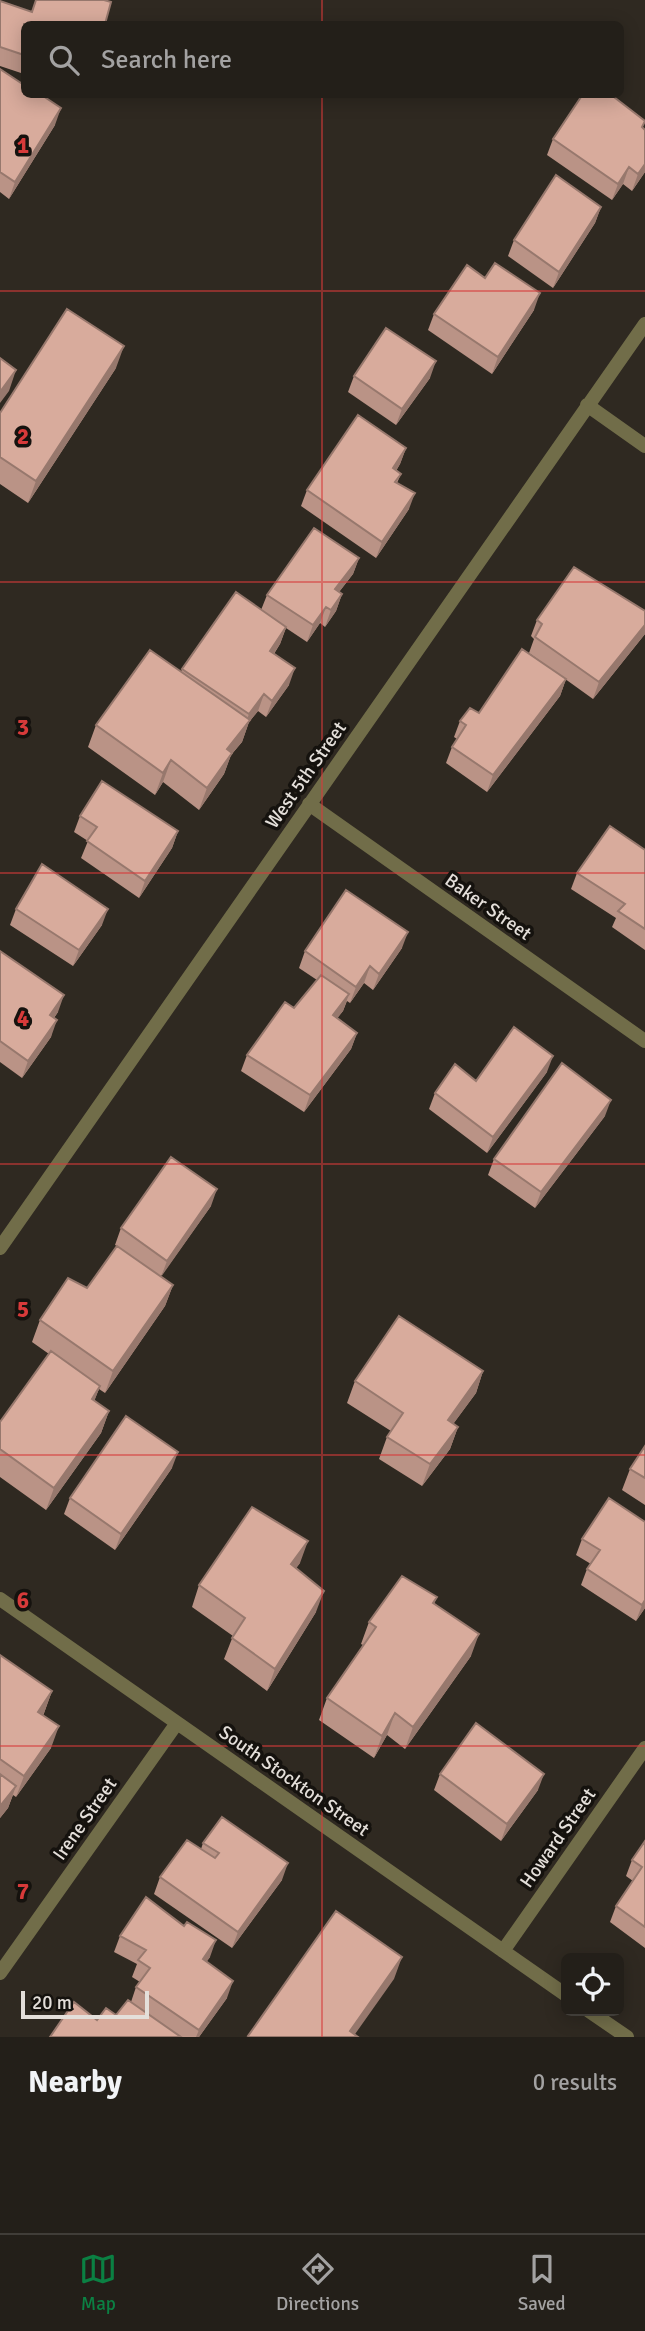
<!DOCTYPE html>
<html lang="en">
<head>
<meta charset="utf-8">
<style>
	:root { --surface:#231f19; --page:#2f2c26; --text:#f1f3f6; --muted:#a3a2a2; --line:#403d38; --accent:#0b8043 }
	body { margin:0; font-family:Signika,sans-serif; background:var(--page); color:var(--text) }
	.controls { position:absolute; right:21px; bottom:21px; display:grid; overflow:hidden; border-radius:10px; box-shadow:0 4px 18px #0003 }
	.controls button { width:63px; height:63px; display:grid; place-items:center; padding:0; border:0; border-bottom:2px solid var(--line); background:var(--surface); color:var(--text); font:35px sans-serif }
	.scale { position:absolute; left:21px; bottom:18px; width:128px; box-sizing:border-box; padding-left:7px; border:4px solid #e4dfda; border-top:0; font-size:19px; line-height:24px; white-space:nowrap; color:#e4dfda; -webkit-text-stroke:5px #15120e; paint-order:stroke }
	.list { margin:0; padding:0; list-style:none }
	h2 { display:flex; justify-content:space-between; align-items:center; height:91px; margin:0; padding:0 28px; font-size:30px }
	h2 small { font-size:23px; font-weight:400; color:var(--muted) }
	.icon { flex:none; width:38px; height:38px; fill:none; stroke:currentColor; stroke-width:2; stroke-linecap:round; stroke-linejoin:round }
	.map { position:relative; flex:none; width:645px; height:2037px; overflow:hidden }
	.search { position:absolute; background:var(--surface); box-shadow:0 4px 18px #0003; left:21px; right:21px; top:21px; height:77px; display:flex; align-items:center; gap:18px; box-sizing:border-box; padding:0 24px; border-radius:10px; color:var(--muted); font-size:26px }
	.sheet { height:196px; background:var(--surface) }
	nav { display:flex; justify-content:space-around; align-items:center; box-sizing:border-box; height:98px; border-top:2px solid var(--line); background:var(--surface); font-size:19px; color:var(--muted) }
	nav a { display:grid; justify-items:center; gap:4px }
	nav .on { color:var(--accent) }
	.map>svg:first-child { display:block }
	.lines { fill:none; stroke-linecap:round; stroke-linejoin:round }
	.minor { stroke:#716d49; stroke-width:14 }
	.wall { fill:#ba9386 }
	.shaded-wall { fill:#97786d }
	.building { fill:#d8ab9c; stroke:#97786d; stroke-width:2 }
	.grid { fill:none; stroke:#d73a3a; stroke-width:2; stroke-opacity:0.55 }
	.labels { text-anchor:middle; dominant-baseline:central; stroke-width:7; stroke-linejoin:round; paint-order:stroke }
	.street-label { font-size:19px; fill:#e4dfda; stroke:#15120e }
	.grid-label { font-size:23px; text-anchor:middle; font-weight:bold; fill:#d73a3a; stroke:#15120e; stroke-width:7; stroke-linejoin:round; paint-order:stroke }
</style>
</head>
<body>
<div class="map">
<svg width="645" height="2037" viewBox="0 0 645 2037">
	<rect width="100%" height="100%" fill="#2f2921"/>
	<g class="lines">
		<!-- minor -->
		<path class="minor" d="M587,405L645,446
			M309,804L645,1041
			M0,1248L645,324
			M0,1599L566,1995
			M503,1951L645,1748
			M0,1973L177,1723
			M589,2011L627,2037"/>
	</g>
	<!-- wall -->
	<path class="wall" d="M104,0L24,24V74L0,66V1L31,12Z
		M0,69L55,125L9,199L0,192Z
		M643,129L645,172L632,191L623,184L612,200L547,155L553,139Z
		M601,207L595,223L553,288L508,256L514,240Z
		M485,278L534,310L492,374L428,330L434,314Z
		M116,368L28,503L0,484V413Z
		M354,376L430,378L396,425L348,392Z
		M406,448L400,464L396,471L401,474L397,483L409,509L376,558L301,506L307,490Z
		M359,558L353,574L339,592L342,594L336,611L325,627L320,623L307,642L286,628L280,644L274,654L289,685L266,717L258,711L249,722L242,742L231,755L224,774L199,810L163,782L155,795L88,747L96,725L181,672L182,669L261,610L267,595Z
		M645,611V634L593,699L529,653L534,639L531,636L537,620Z
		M566,679L560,696L487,792L446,763L452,747L457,739L454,737L460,721Z
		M80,816L178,831L172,848L139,898L81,858L88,841L74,832Z
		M645,850V950L612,927L616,918L571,889L577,873Z
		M16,909L102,925L73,966L10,925Z
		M402,948L373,990L364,983L350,1003L347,1001L343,1011L337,1018L357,1033L351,1049L304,1112L241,1071L247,1055L294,1008L317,980L299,968L305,951Z
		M0,951L58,1012L54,1018L51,1037L22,1078L0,1062Z
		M547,1072L487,1153L429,1109L435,1093L476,1081Z
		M605,1116L535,1208L488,1175L494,1159Z
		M211,1206L161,1276L173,1285L165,1306L105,1393L99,1389L94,1401L109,1411L101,1433L46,1510L0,1477V1422L49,1354L32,1342L40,1320L87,1288L117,1246L115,1245L121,1228Z
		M483,1371L476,1393L453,1424L458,1427L450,1449L422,1486L379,1459L387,1437L391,1431L347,1403L355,1381Z
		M645,1446V1505L622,1490L630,1469Z
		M172,1468L115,1550L64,1514L70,1498Z
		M609,1498L645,1608L636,1621L581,1585L587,1569L591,1564L576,1555L582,1539Z
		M300,1563L296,1568L316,1612L267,1691L224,1659L233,1636L192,1607L199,1585Z
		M437,1597L434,1604L471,1656L405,1749L387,1735L374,1758L319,1720L327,1698L363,1645L361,1644L369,1622Z
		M0,1655L52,1691L43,1716L51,1748L16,1797L13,1795L8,1808L0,1818Z
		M440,1774L538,1790L501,1841L434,1790Z
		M645,1841V1948L610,1922L616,1906L633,1881L626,1876L632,1860Z
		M203,1843L282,1880L232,1948L154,1894L160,1877L201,1849Z
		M120,1936L210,1957L206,1962L227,1998L199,2037H50L97,2020L116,2015L131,2002L136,1987L140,1982L132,1977L137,1964L114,1952Z"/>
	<!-- shaded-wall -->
	<path class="shaded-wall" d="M61,108L55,125L9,199L15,182Z
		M645,164V172L632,191L638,174Z
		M629,167L623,184L612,200L618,184Z
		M601,207L595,223L553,288L559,272Z
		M540,293L534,310L492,374L498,357Z
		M124,346L116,368L28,503L36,481Z
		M436,361L430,378L396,425L402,409Z
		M16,370L9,391L0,403V392Z
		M406,448L400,464L387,485L393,468Z
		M415,493L409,509L376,558L382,542Z
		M359,558L353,574L329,605L335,589Z
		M342,594L336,611L325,627L331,610Z
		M326,607L320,623L307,642L313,625Z
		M645,625V634L593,699L599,682Z
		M286,627L280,644L264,668L270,651Z
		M295,668L289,685L266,717L272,701Z
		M566,679L560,696L487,792L493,775Z
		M264,694L258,711L249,722L242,742L231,755L224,774L199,810L207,788L227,749L244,727L249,714Z
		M171,760L163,782L155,795L163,773Z
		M178,831L172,848L139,898L145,881Z
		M108,909L102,925L73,966L79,950Z
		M408,932L402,948L373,990L379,974Z
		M370,966L364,983L350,1003L356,987Z
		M349,994L343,1011L327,1032L333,1015Z
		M64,995L58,1012L44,1032L50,1015Z
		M57,1020L51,1037L22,1078L28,1061Z
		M357,1033L351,1049L304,1112L310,1095Z
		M553,1056L547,1072L487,1153L493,1137Z
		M611,1100L605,1116L535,1208L541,1192Z
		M217,1189L211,1206L161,1277L167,1261Z
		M173,1285L165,1306L105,1393L113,1371Z
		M483,1371L476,1393L440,1442L448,1420Z
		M100,1386L92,1407V1399Z
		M109,1411L101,1433L46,1510L54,1488Z
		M458,1427L450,1449L422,1486L430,1464Z
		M178,1452L172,1468L115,1550L121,1534Z
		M308,1541L300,1563L283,1586L291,1564Z
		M324,1591L316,1612L267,1691L275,1669Z
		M645,1600V1608L636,1621L642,1605Z
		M479,1634L471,1656L405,1749L413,1727Z
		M52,1691L44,1713L30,1734L38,1712Z
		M395,1713L387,1735L374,1758L382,1736Z
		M59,1726L51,1748L16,1797L24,1776Z
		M544,1774L538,1790L501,1841L507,1824Z
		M16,1786L8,1808L0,1818V1806Z
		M288,1863L282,1880L232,1948L238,1932Z
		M216,1940L210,1957L197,1976L203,1959Z
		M402,1957L394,1979L353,2037L350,2031Z
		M233,1981L227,1998L199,2037H196L199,2030Z"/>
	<!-- building -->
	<path class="building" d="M36,0H104L111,2L105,24H24V55L0,47V1L32,12Z
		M0,69L24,85V94H40L61,108L15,182L0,172Z
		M583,94H610L645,121L642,127L645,130V164L638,174L629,167L618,184L553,139Z
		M556,175L601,207L559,272L514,240Z
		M495,263L540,293L498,357L434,314L467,265L485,278Z
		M67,309L124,346L36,481L0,457V413Z
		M386,328L436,361L402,409L354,376Z
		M0,358L16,370L0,392Z
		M358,415L406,448L393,468L401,474L395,482L415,493L382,542L307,490Z
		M314,528L359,558L335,589L342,594L331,610L326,607L313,625L267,595Z
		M574,567L645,611V625L599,682L535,637L542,624L537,620Z
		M236,592L286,627L270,651L295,668L272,701L264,694L249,714L182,669Z
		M522,649L566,679L493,775L452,747L466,725L460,721L470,708L479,713Z
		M150,650L250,720L227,749L232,753L207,788L171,760L163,773L96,725Z
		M102,781L178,831L145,881L87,841L97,827L80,816Z
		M610,826L645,850V929L618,911L625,904L577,873Z
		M42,864L108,909L79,950L16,909Z
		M346,890L408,932L379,974L370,966L356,987L305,951Z
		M0,951L64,995L50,1015L57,1020L28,1061L0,1041Z
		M321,975L349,994L333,1015L357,1033L310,1095L247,1055L285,1002L294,1008Z
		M514,1027L553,1056L493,1137L435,1093L455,1064L476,1081Z
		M562,1063L611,1100L541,1192L494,1159Z
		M171,1157L217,1189L167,1261L121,1228Z
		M117,1246L173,1285L113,1371L40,1320L68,1278L87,1288Z
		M399,1316L483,1371L448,1420L458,1427L430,1464L387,1437L403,1413L355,1381Z
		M51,1351L100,1386L92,1399L109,1411L54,1488L0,1449V1422Z
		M126,1416L178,1452L121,1534L70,1498Z
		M645,1446V1478L630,1469Z
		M609,1498L645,1522V1600L642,1605L587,1569L600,1550L582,1539Z
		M252,1507L308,1541L291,1564L324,1591L275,1669L232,1638L245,1618L199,1585Z
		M402,1576L437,1597L433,1603L479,1634L413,1727L395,1713L382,1736L327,1698L376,1627L369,1622Z
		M0,1655L52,1691L38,1712L59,1726L24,1776L0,1759Z
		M476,1723L544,1774L507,1824L440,1774Z
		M0,1774L16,1786L0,1806Z
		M222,1817L288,1863L238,1932L160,1877L187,1840L215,1858L219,1853L203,1843Z
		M645,1841V1927L616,1906L642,1867L632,1860Z
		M146,1897L184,1926L187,1922L216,1940L203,1959L233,1981L199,2030L136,1987L150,1968L138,1960L146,1950L120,1936Z
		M336,1911L402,1957L350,2031L358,2037H250L248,2036Z
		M128,2000L181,2037H50L74,2002L97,2020L106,2008L116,2015Z"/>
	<!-- grid -->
	<path class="grid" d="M322,0V24M322,94V2037M0,291H645M0,582H645M0,873H645M0,1164H645M0,1455H645M0,1746H645"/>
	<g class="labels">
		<!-- street labels -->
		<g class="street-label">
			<text transform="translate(306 775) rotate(-55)">West 5th Street</text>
			<text transform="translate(488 907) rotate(35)">Baker Street</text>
			<text transform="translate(294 1781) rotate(35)">South Stockton Street</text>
			<text transform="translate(85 1819) rotate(-55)">Irene Street</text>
			<text transform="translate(558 1838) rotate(-55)">Howard Street</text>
		</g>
	</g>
	<g class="grid-label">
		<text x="23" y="153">1</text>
		<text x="23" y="444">2</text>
		<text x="23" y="735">3</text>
		<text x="23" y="1026">4</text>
		<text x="23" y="1317">5</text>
		<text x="23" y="1608">6</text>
		<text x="23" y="1899">7</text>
	</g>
</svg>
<div class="controls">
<button><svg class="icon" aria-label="locate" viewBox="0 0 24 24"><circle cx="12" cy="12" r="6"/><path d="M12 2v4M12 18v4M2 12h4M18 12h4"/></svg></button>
</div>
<div class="scale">20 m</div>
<div class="search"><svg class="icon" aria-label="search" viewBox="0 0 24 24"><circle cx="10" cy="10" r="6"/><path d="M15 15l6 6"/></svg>Search here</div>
</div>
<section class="sheet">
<h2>Nearby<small>0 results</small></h2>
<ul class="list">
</ul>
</section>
<nav>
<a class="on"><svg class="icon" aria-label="map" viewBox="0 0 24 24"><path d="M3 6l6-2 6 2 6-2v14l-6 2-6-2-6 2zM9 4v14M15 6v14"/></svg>Map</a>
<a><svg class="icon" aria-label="directions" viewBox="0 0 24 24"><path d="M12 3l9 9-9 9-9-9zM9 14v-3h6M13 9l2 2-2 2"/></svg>Directions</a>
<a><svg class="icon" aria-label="saved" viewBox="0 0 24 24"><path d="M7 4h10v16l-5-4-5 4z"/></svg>Saved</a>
</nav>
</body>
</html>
